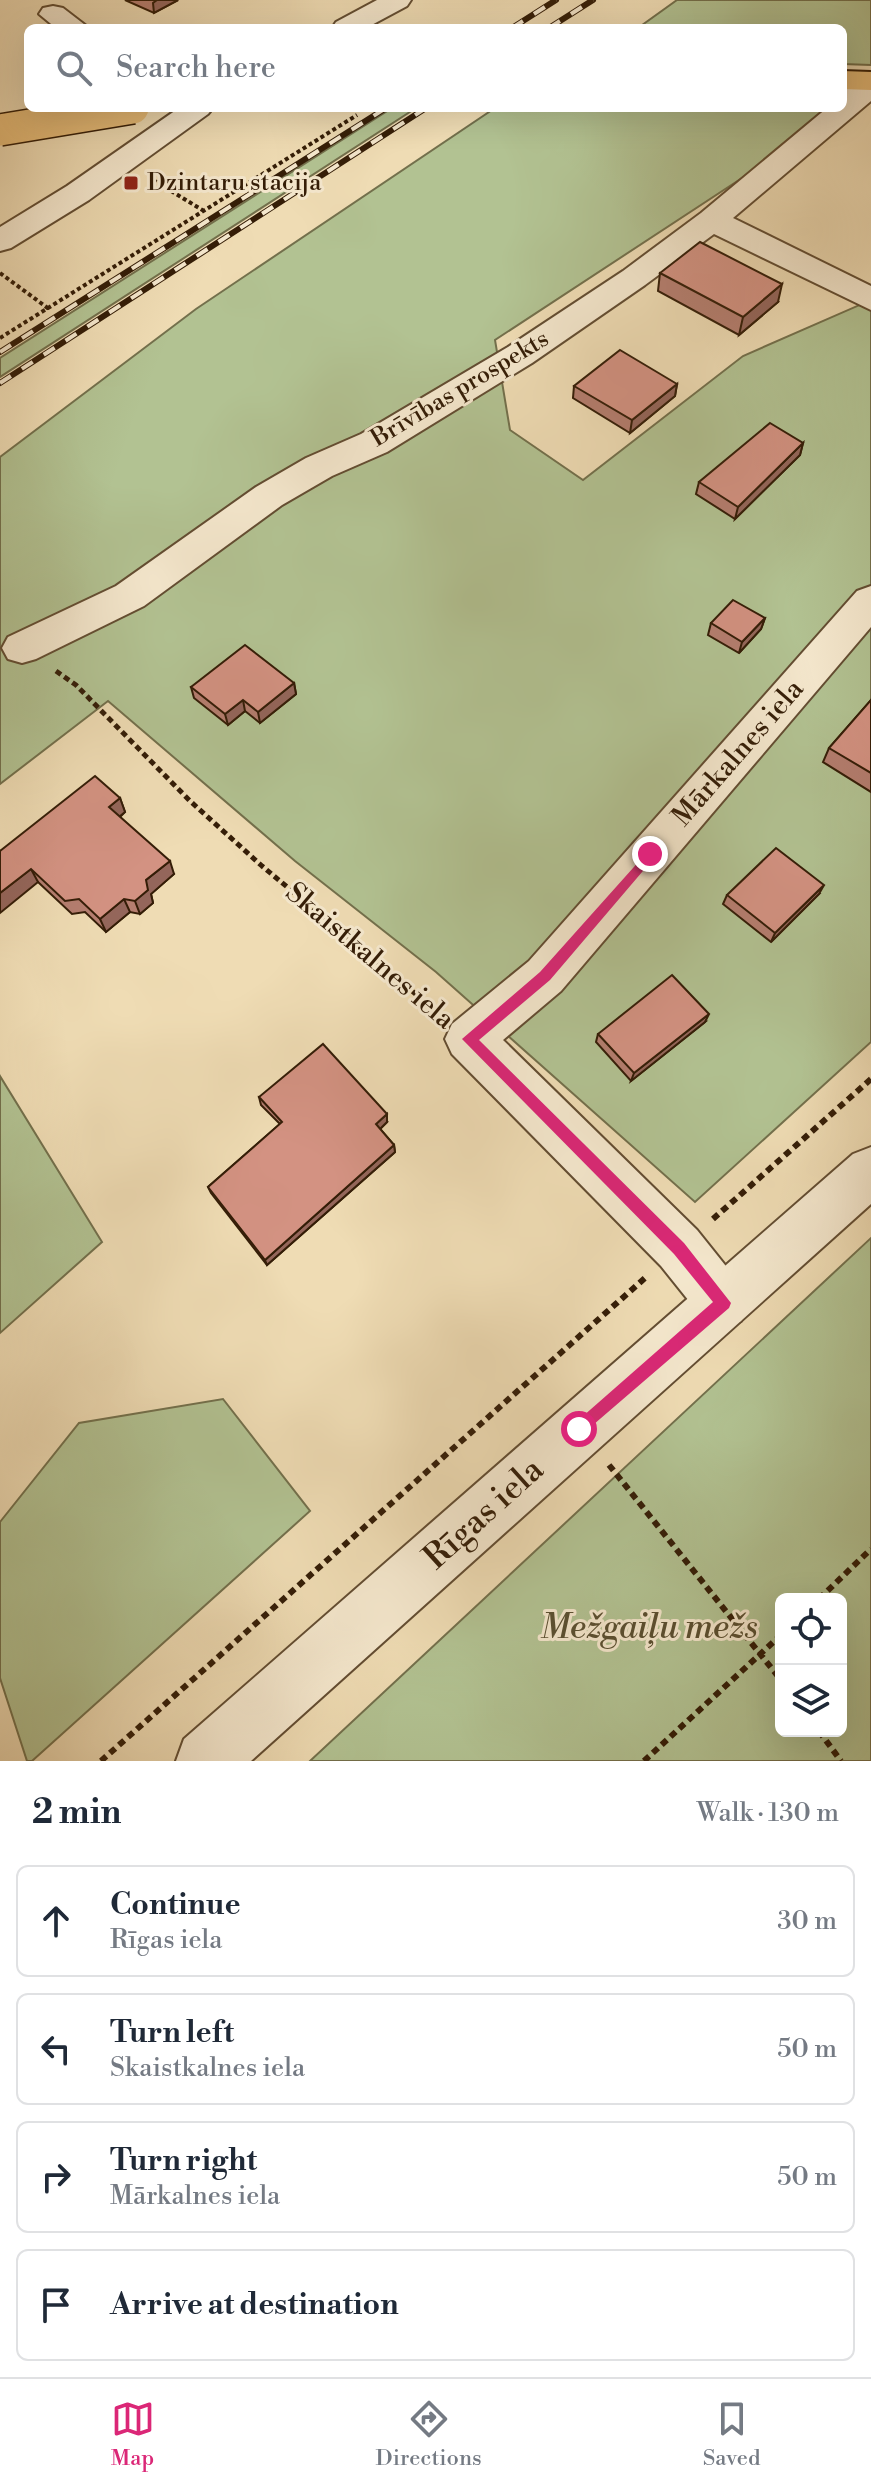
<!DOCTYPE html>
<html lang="en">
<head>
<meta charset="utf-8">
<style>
	:root { --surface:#fff; --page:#f2f2f3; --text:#1f2937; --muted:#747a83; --line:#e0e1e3; --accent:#db2777 }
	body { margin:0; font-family:"Libre Bodoni",serif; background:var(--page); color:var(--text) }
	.controls { position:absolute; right:24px; bottom:24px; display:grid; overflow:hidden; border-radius:12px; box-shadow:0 8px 32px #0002 }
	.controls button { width:72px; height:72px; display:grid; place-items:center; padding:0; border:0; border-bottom:2px solid var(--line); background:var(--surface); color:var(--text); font:40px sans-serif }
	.stop { position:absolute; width:24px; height:24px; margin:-18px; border:6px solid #db2777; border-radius:50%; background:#fff }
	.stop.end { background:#db2777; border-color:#fff; box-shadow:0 2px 8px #0008 }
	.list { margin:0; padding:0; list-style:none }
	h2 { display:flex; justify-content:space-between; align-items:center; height:104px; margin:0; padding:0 32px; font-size:34px }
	h2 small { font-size:26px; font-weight:400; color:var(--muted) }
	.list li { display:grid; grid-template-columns:52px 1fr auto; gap:24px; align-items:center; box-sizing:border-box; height:112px; margin:0 16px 16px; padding:0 16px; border:2px solid var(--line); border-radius:12px }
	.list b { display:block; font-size:30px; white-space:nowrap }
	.list p { margin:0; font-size:26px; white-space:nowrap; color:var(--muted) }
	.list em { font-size:26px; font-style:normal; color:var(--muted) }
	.icon { flex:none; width:44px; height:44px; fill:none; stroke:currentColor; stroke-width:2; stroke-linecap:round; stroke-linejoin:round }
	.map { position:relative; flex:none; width:871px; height:1761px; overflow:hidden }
	.search { position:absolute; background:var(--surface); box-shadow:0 8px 32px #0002; left:24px; right:24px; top:24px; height:88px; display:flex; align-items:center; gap:20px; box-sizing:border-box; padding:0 28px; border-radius:12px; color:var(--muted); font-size:30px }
	.sheet { height:616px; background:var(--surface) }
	nav { display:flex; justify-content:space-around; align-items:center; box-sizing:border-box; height:112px; border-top:2px solid var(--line); background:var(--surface); font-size:22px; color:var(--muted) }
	nav a { display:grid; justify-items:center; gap:4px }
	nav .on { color:var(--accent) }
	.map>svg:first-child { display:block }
	.green { fill:#b2c292; stroke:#73704c; stroke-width:2; fill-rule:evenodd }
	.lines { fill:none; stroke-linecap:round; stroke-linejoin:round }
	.service-casing { stroke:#634d32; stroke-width:4 }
	.minor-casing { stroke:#634d32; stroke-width:4 }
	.tertiary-casing { stroke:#634d32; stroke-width:4 }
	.primary-casing { stroke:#341d07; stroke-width:4 }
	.path-far2 { stroke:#341d07; stroke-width:4; stroke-dasharray:4 3; stroke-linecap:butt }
	.path-far1 { stroke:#341d07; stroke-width:5; stroke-dasharray:6 4; stroke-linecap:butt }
	.path { stroke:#341d07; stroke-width:6; stroke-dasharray:7 5; stroke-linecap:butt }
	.service { fill:#f5e8ce; fill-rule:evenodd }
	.minor { fill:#f5e8ce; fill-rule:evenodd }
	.tertiary { fill:#f5e8ce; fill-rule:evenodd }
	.primary { fill:#e8be7a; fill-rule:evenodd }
	.rail-casing { stroke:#341d07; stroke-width:6 }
	.rail { stroke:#f5e8ce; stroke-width:4; stroke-dasharray:13; stroke-linecap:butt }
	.primary-bridge-casing { stroke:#341d07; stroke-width:34; stroke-linecap:butt }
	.primary-bridge { stroke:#e8be7a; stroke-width:31 }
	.wall { fill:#b57e70; stroke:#341d07; stroke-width:2 }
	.shaded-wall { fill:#94665b; stroke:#341d07; stroke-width:2 }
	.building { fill:#d39282; stroke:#341d07; stroke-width:2 }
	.route { fill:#db2777 }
	.poi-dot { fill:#8f2418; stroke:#f5e8ce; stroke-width:3 }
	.labels { text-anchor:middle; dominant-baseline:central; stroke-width:6; stroke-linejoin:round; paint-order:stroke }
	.far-poi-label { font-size:24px; fill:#341d07; stroke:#f5e8ce; text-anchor:start }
	.far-street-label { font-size:24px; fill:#341d07; stroke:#f5e8ce }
	.street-label { font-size:28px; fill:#341d07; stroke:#f5e8ce }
	.near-street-label { font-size:34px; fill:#341d07; stroke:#f5e8ce }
	.near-park-label { font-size:34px; font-style:italic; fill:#5a4f31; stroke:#f5e8ce }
</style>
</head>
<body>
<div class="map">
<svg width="871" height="1761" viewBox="0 0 871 1761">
	<rect width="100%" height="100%" fill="#efdcb4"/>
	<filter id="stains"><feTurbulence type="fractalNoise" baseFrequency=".0025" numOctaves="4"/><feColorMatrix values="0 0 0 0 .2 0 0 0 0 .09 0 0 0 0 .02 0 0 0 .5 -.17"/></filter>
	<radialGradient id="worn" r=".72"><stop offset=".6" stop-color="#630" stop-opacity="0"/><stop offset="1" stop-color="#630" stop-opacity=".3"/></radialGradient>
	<!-- green -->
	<path class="green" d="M677,0H871V65L843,64V28H638Z
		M392,108H416L0,377V358Z
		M495,108H825L829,121L495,340L510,430L583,480L743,356L871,300V1042L695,1202L436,972L295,861L108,701L0,784V457L196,309Z
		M0,1076L102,1242L0,1333Z
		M871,1238V1761H310ZM781,1599H841V1731H781Z
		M223,1399L310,1511L32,1761H27L0,1678V1522L79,1423Z"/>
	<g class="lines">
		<defs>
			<path id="service" d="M843,86L871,87V97L843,96Z"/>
			<path id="minor" d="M53,6L63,8L89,28H56L39,14L43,8Z
				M865,82L871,84V101L733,218L871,286V310L714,234L645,285L532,363L387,452L332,476L282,505L144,606L36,659L22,663L8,659L2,648L8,637L116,586L256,487L306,458L361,434L508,347L623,271L701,213L827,108H843V95L855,85Z
				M871,586V627L561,991L503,1040L697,1230L741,1285L749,1303L741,1321L723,1329L705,1321L661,1266L452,1054L445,1039L452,1024L529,961L857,591Z"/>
			<path id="tertiary" d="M377,0H411L407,6L366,28H332L336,22Z
				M179,108H213L208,114L89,200L11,248L0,251V227L67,186Z
				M871,1147V1204L251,1761H176L184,1739L853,1154Z"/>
			<path id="primary" d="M843,71L871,72V90L843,89Z"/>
		</defs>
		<!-- service casing -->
		<use href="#service" class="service-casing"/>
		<!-- minor casing -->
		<use href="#minor" class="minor-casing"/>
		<!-- tertiary casing -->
		<use href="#tertiary" class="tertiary-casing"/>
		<!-- primary casing -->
		<use href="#primary" class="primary-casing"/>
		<!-- path-far2 -->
		<path class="path-far2" d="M153,180L204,211
			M0,273L49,309
			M0,338L357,115"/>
		<!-- path-far1 -->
		<path class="path-far1" d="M56,671L76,685L190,801L262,866L436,1011"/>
		<!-- path -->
		<path class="path" d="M433,1009L439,1014
			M713,1219L871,1079
			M609,1465L781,1680
			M819,1599L871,1549
			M819,1731L841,1761
			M101,1761L645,1278
			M644,1761L781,1635"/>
		<!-- service -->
		<use href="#service" class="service"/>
		<!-- minor -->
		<use href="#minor" class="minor"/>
		<!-- tertiary -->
		<use href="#tertiary" class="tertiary"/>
		<!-- primary -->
		<use href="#primary" class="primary"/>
		<defs>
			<path id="rail" d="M512,28L556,0
				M549,28L593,0
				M0,352L386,108
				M0,383L426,108"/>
		</defs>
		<!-- rail casing -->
		<use href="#rail" class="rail-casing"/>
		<!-- rail -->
		<use href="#rail" class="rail"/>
		<defs>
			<path id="primary-bridge" d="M0,130L133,108"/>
		</defs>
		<!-- primary-bridge casing -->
		<use href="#primary-bridge" class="primary-bridge-casing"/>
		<!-- primary-bridge -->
		<use href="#primary-bridge" class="primary-bridge"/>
	</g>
	<!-- wall -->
	<path class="wall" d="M125,0H178L154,13Z
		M660,273L778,302L739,335L658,291Z
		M677,384L675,396L630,433L573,398L574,386Z
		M803,443L800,455L735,519L696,494L699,482Z
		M765,618L761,629L739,653L708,635L711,623Z
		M294,683L296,694L260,723L245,711L228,725L194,698L191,687Z
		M871,700V792L823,762L829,748Z
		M120,798L125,812L120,817L174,874L151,894L153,903L140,914L130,912L106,932L85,912L72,914L38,882L0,851Z
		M819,894L771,942L723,904L727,895Z
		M705,1022L631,1081L596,1042L598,1034Z
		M259,1097L387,1122L380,1129L394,1145L395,1152L267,1265L211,1193L208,1187L280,1124L261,1105Z"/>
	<!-- shaded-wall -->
	<path class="shaded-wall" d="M157,0H178L154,13L153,3Z
		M782,284L778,302L739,335L743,317Z
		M677,384L675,396L630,433L632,420Z
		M803,443L800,455L735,519L738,507Z
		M765,618L761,629L739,653L742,642Z
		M294,683L296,694L260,723L258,712Z
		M243,700L245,711L228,725L225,714Z
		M120,798L125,812L114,821L109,807Z
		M170,861L174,874L151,894L153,903L140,914L135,901L146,880Z
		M31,869L38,882L0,913V893Z
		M824,885L819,894L771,942L775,933Z
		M124,899L130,912L106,932L100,919Z
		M709,1014L705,1022L631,1081L634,1073Z
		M387,1114V1122L377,1132L376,1124Z
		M394,1145L395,1152L267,1265L265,1260Z"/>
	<!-- building -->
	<path class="building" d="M700,242L782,284L743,317L660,273Z
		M620,350L677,384L632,420L574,386Z
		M770,423L803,443L738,507L699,482Z
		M733,600L765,618L742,642L711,623Z
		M245,645L294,683L258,712L243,700L225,714L191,687Z
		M871,700V773L829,748Z
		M95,776L120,798L109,807L170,861L146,880L148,890L135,901L124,899L100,919L79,899L65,901L31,869L0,893V851Z
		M776,848L824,885L775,933L727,895Z
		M672,975L709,1014L634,1073L598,1034Z
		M323,1044L387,1114L376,1124L394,1145L265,1260L208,1187L282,1122L259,1097Z"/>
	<!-- route -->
	<path class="route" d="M650,849L656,854L654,858L550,980L479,1040L684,1243L731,1303L729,1308L579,1437L571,1429L574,1424L713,1302L674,1254L462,1039L540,972Z"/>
	<!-- markers -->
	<rect class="poi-dot" x="123" y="175" width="16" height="16" rx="4"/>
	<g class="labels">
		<!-- far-poi labels -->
		<g class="far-poi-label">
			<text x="147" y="183">Dzintaru stacija</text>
		</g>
		<!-- far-street labels -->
		<g class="far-street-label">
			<text transform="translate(460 389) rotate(-31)">Brīvības prospekts</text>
		</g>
		<!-- street labels -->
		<g class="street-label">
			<text transform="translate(738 753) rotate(-49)">Mārkalnes iela</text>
			<text transform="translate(370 956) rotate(40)">Skaistkalnes iela</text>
		</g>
		<!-- near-street labels -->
		<g class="near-street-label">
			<text transform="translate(484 1514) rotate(-42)">Rīgas iela</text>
		</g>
		<!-- near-park labels -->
		<g class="near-park-label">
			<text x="649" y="1628">Mežgaiļu mežs</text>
		</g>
	</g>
	<rect width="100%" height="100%" filter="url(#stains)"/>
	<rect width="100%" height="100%" fill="url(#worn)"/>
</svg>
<div class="controls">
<button><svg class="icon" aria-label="locate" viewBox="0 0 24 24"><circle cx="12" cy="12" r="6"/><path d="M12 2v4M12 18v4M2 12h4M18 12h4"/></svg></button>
<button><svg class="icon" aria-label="layers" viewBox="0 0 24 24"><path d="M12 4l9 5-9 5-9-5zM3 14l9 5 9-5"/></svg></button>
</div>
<div class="stop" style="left:579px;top:1429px"></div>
<div class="stop end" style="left:650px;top:854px"></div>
<div class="search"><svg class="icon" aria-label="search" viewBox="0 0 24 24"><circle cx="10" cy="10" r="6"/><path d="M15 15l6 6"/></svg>Search here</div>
</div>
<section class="sheet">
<h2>2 min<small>Walk · 130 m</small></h2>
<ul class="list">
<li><svg class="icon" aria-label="ahead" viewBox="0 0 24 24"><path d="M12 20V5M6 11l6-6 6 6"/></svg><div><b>Continue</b><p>Rīgas iela</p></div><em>30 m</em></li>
<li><svg class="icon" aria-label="left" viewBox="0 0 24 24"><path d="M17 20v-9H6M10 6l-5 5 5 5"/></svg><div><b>Turn left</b><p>Skaistkalnes iela</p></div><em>50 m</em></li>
<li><svg class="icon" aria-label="right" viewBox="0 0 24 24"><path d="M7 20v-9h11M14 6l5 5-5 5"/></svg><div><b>Turn right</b><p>Mārkalnes iela</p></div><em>50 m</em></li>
<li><svg class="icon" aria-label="arrive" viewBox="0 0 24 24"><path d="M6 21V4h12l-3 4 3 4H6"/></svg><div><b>Arrive at destination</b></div></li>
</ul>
</section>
<nav>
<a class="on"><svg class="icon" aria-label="map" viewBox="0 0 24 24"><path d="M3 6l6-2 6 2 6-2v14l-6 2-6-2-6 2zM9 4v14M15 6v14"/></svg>Map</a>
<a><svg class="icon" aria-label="directions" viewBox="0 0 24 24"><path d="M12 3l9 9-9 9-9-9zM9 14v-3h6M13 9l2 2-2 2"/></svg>Directions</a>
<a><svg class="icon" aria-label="saved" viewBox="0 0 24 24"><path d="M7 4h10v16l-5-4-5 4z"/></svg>Saved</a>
</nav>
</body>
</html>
